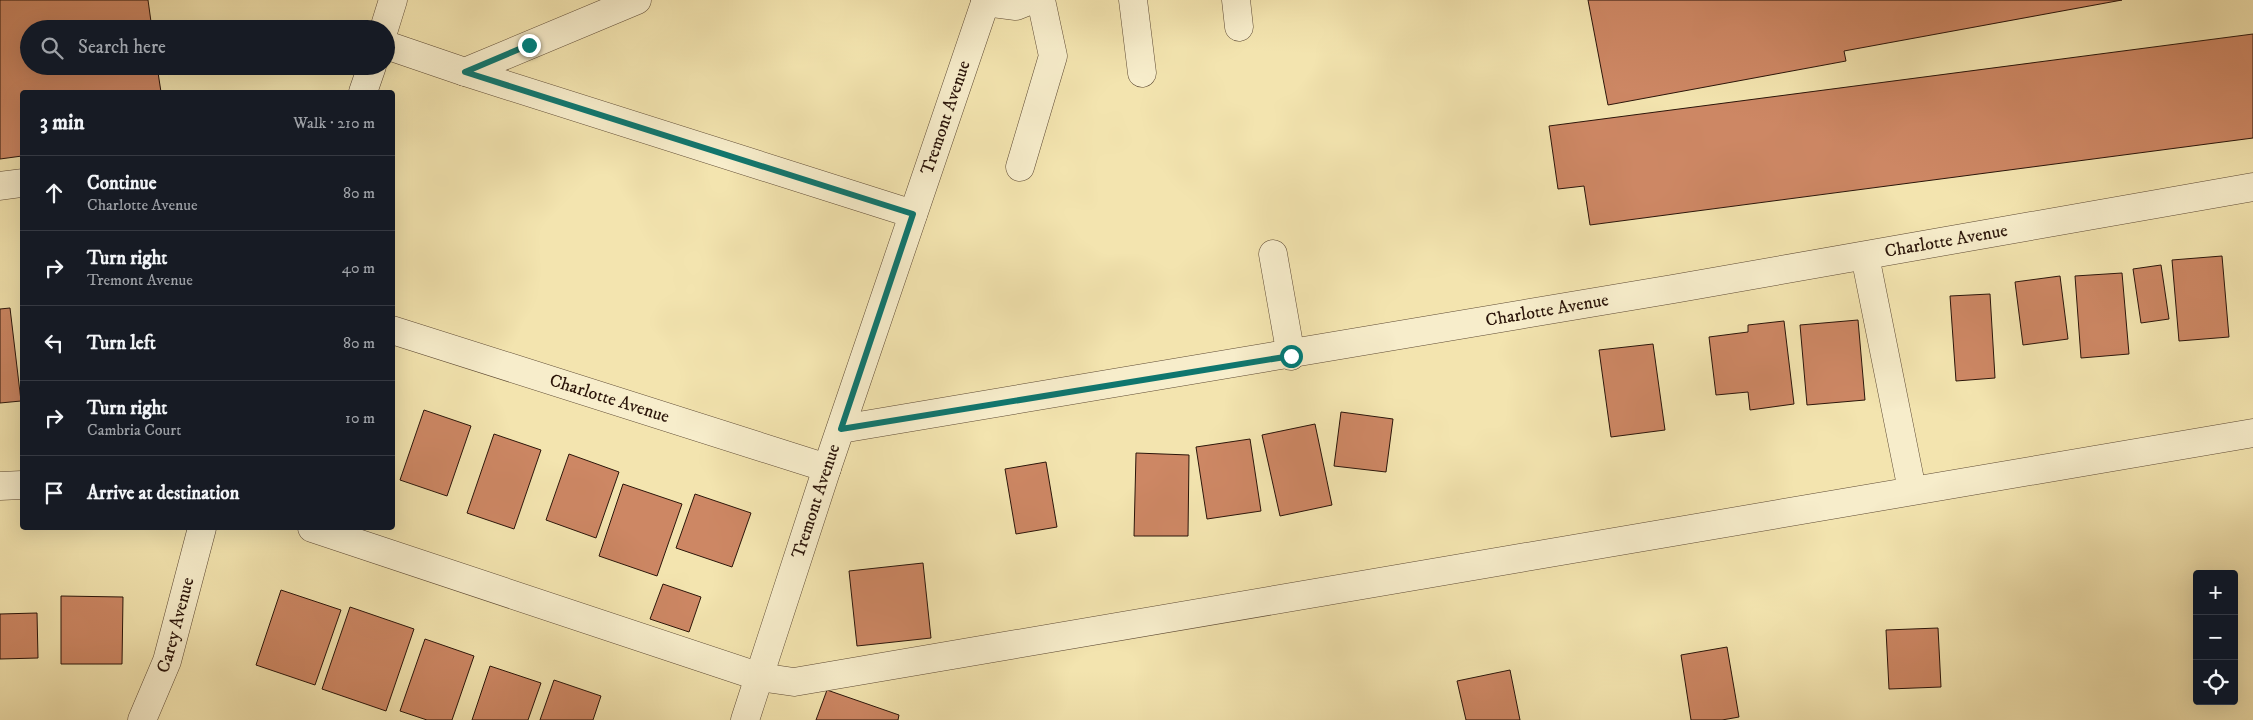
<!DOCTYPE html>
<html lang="en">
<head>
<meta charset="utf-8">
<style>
	:root { --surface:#171b24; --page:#20242c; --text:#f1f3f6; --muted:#9ea1a6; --line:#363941 }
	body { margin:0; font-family:"IM FELL DW Pica",serif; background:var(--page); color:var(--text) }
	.controls { position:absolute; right:15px; bottom:15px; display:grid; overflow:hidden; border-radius:5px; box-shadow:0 5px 20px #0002 }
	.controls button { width:45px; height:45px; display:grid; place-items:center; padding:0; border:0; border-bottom:1px solid var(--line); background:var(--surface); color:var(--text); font:25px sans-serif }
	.stop { position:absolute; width:15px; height:15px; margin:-11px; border:4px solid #0f766e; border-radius:50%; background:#fff }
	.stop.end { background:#0f766e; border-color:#fff; box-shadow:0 1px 5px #0008 }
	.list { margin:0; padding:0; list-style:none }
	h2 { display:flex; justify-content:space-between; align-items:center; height:65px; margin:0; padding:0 20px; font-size:21px }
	h2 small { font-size:16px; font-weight:400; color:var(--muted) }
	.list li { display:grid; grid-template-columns:32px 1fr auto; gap:15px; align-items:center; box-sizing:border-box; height:75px; padding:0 20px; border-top:1px solid var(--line) }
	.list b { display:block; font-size:19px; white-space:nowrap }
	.list p { margin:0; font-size:16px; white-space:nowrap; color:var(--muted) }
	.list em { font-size:16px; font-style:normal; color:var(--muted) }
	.icon { flex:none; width:28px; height:28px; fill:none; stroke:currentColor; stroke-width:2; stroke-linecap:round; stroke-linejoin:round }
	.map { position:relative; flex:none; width:2253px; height:720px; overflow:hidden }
	.search { position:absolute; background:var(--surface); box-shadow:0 5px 20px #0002; left:20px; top:20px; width:375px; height:55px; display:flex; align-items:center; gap:12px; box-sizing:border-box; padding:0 18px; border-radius:28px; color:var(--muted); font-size:19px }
	.panel { position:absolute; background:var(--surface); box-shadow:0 5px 20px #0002; left:20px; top:90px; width:375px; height:440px; border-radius:5px }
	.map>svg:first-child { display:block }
	.building { fill:#cd8764; stroke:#2b150a }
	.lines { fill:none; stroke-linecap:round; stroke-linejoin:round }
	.minor-casing { stroke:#5d4933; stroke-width:29 }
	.minor { stroke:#f7edcb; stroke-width:28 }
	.route { stroke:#0f766e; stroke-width:6 }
	.labels { text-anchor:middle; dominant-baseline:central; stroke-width:5; stroke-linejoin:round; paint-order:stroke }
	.street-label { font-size:18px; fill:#2b150a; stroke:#f7edcb }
</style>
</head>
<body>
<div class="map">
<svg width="2253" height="720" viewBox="0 0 2253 720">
	<rect width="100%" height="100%" fill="#f3e4af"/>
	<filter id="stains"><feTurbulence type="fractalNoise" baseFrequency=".004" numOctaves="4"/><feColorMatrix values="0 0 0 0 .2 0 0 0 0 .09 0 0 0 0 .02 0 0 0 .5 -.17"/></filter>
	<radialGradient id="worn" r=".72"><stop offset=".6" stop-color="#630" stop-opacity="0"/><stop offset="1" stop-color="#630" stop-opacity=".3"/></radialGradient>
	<!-- building -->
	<path class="building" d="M0,0H148L152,29H29V66H157L161,92H22V156L0,159Z
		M1588,0H2122L1844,51L1846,61L1608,105Z
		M2253,34V138L1590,225L1584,186L1558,189L1549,126Z
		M2222,256L2229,337L2179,341L2172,260Z
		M2161,265L2169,319L2141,323L2133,269Z
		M2122,273L2129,354L2081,358L2075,276Z
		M2060,276L2068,339L2023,345L2015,282Z
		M1990,294L1995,378L1956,381L1950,296Z
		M10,308L21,401L0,403V309Z
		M1858,320L1865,400L1807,405L1800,325Z
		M1784,321L1794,404L1750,410L1748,392L1716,395L1709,337L1748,332V325Z
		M1653,344L1665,430L1611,437L1599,350Z
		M424,410L471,426L447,496L400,480Z
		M1341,412L1393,419L1386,472L1334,466Z
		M1315,424L1332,505L1280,516L1262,435Z
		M494,434L541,450L514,529L467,513Z
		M1250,439L1261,511L1207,519L1196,447Z
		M1136,453L1189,455L1188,536H1134Z
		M569,454L619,472L596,538L546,520Z
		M1046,462L1057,527L1016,534L1005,469Z
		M623,484L682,504L657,576L599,556Z
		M695,494L751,513L732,567L676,548Z
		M923,563L931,638L857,646L849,571Z
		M663,584L701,597L689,632L650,619Z
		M281,590L341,610L315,685L256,665Z
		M61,596L123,597L122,664H61Z
		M350,607L414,629L386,711L322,689Z
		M37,613L38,658L0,659V614Z
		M1938,628L1941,687L1889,689L1886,630Z
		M425,639L474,656L452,720H427L400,711Z
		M1727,647L1739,717L1722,720H1691L1681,655Z
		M490,666L541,683L528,720H472Z
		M1510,670L1520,720H1466L1457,681Z
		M554,680L601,696L593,720H540Z
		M827,690L899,715L898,720H816Z"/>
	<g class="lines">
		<defs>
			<g id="minor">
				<path d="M1133,0L1142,73"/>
				<path d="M1236,0L1239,27"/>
				<path d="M985,2L1016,6L1031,0"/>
				<path d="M384,29L393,0"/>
				<path d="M386,45L465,72L637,0"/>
				<path d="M465,72L913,214"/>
				<path d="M363,92L372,66"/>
				<path d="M1020,167L1053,56L1041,0"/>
				<path d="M0,186L22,183"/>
				<path d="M1273,254L1291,356"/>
				<path d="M1865,256L1912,490"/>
				<path id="s1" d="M392,330L827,468"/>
				<path id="s2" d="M841,429C1312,352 1783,271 2253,187"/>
				<path d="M0,486L22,485"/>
				<path d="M312,528L760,677L794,682L2253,433"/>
				<path id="s3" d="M142,720L167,661L202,528"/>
				<path id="s4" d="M745,720L827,468L986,0"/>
			</g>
		</defs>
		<!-- minor casing -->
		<use href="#minor" class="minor-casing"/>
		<!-- minor -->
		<use href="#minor" class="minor"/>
	</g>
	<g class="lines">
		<!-- route -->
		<path class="route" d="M529,45L465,72L913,214L841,429L1291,356"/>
	</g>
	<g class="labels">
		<!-- street labels -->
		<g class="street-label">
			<text stroke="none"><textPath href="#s4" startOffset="635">Tremont Avenue</textPath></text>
			<text stroke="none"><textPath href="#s2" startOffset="1121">Charlotte Avenue</textPath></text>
			<text stroke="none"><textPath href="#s2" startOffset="716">Charlotte Avenue</textPath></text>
			<text stroke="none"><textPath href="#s1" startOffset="228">Charlotte Avenue</textPath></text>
			<text stroke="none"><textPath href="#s4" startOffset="230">Tremont Avenue</textPath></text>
			<text stroke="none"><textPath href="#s3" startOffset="101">Carey Avenue</textPath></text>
		</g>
	</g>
	<rect width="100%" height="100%" filter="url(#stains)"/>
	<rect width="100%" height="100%" fill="url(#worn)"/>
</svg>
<div class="controls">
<button>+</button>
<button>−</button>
<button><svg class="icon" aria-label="locate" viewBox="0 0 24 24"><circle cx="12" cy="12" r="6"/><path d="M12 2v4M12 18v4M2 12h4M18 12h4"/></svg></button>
</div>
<div class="stop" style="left:1291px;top:356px"></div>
<div class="stop end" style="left:529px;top:45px"></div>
<div class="search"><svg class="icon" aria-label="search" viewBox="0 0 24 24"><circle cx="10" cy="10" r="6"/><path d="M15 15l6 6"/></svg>Search here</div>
<section class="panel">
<h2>3 min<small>Walk · 210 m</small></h2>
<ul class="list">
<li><svg class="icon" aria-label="ahead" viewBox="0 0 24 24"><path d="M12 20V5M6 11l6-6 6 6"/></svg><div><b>Continue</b><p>Charlotte Avenue</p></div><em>80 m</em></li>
<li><svg class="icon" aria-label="right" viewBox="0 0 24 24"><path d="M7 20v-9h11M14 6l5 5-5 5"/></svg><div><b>Turn right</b><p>Tremont Avenue</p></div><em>40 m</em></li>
<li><svg class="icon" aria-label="left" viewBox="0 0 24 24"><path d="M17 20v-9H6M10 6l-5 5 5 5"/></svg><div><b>Turn left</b></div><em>80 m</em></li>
<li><svg class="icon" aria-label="right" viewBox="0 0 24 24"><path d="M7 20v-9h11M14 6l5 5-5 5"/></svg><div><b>Turn right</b><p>Cambria Court</p></div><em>10 m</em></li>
<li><svg class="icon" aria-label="arrive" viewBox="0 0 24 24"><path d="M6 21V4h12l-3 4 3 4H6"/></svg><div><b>Arrive at destination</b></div></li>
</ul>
</section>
</div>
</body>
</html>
